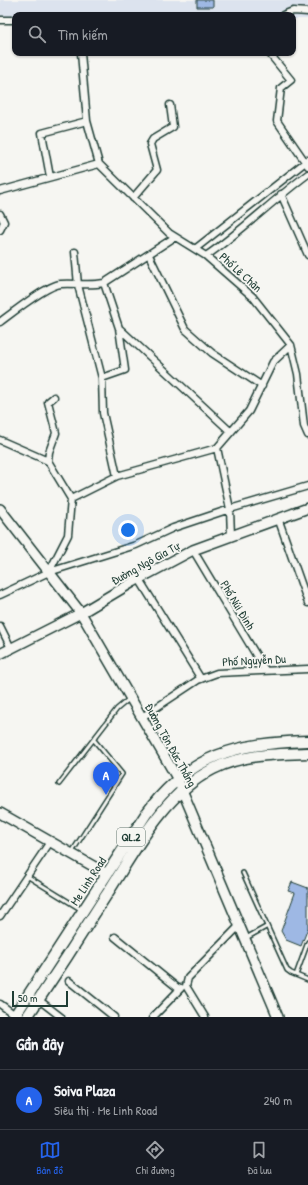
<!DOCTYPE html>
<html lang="vi">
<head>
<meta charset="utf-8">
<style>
	:root { --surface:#171b24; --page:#20242c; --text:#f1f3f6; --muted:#9ea1a6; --line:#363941; --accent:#2563eb }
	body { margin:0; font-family:"Patrick Hand",sans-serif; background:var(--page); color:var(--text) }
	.scale { position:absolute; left:12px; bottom:10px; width:56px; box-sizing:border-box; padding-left:4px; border:2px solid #1f3d34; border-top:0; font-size:11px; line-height:14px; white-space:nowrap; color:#1f3d34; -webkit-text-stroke:3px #f6f6f2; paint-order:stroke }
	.you { position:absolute; left:128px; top:530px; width:14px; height:14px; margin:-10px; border:3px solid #fff; border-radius:50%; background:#1a73e8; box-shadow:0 0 0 6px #1a73e833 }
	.badge { display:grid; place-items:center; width:26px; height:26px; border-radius:50%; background:var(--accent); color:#fff; font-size:13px; font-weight:700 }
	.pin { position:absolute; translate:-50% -33px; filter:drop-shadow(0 1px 2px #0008) }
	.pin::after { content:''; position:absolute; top:21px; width:14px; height:12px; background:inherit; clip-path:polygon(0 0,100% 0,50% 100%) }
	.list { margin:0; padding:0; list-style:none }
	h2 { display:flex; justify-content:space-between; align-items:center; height:52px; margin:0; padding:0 16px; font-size:17px }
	h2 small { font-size:13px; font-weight:400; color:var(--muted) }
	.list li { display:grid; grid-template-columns:26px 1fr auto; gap:12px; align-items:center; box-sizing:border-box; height:60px; padding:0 16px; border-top:1px solid var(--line) }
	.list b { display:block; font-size:15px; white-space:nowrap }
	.list p { margin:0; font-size:13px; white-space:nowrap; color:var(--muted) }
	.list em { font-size:13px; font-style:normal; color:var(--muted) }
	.icon { flex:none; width:22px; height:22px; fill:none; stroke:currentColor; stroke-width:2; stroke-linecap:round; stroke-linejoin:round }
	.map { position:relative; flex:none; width:308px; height:1017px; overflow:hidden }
	.search { position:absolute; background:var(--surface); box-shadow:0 1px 3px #0004; left:12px; right:12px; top:12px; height:44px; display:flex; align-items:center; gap:10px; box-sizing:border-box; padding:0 14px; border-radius:8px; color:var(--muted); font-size:15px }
	.sheet { height:112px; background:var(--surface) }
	nav { display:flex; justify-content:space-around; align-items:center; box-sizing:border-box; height:56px; border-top:1px solid var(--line); background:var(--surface); font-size:11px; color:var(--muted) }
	nav a { display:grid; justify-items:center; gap:2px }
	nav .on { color:var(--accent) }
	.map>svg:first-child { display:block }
	.built { fill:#dce3ee }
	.building { fill:#9eb8e4; stroke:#1f3d34 }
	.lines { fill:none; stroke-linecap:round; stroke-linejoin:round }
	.lane-casing { stroke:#1f3d34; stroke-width:6 }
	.street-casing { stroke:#1f3d34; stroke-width:9 }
	.secondary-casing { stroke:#1f3d34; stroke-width:12 }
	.primary-casing { stroke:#1f3d34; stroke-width:13 }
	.lane { stroke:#f6f6f2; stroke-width:3 }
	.street { stroke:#f6f6f2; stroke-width:6 }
	.secondary { stroke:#f6f6f2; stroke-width:9 }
	.primary { stroke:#f6f6f2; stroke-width:10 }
	.labels { text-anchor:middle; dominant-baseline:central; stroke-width:3.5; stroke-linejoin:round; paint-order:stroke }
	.shield { fill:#f6f6f2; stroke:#60746d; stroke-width:1 }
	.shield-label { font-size:11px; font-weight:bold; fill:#1f3d34 }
	.street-label { font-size:12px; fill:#1f3d34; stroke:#f6f6f2 }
</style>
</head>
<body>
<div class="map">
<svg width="308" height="1017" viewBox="0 0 308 1017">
	<rect width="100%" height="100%" fill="#f6f6f2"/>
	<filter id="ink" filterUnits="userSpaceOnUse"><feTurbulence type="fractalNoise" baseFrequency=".025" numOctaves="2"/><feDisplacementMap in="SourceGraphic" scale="8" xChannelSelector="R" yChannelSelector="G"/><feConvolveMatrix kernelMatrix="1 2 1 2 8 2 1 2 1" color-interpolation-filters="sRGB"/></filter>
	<g filter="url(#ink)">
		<!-- built -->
		<path class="built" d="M0,0H308V19H293V15H15V20H0Z"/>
		<!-- building -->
		<path class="building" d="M197,0H213V7H197Z
			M292,882L308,888V928L301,946L286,940L281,931L295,893L288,891Z"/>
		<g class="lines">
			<defs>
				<path id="lane" d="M59,784L117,709L129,699
					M72,852L122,774L94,740
					M243,873L287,970L291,973L308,980
					M27,876L82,910
					M246,938L266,927
					M296,975L308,942"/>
				<path id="street" d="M283,15L293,11L308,12
					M0,20H12
					M81,53L87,121
					M269,53L291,80L281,88L277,121L308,166
					M50,177L42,133L87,121L99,164L169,233L206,256L253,297L291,345L298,374L304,426L308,435
					M0,191L99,164
					M281,194L308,255
					M133,198L157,170L150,144L153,139L173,127L170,105
					M0,214L4,222L0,230
					M195,249L308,160
					M75,252L78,285L102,378L103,413L117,476
					M149,255L185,329L212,353L262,386
					M206,256C242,231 273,200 308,174
					M0,322C12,313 47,285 61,284C76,283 89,286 104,283L175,237
					M119,328L231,432
					M102,378L125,370L119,328L104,283
					M0,440L48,461L71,499
					M217,448L230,509L231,536
					M48,461L49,452L56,433L48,402L54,397
					M278,518L308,603
					M193,550L265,670
					M49,572L68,535L71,499L117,476L217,448L249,411L273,362L291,345
					M139,579L201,679
					M0,595L49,572L136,545L173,528L230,509L308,486
					M0,626L11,648
					M142,717L198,680L217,673L308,669
					M0,916L50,842
					M115,937L179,989
					M69,981L114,1017
					M39,1000L61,1017
					M0,1004L15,1015
					M153,1017L181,988
					M205,1017L186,986L188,978L239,926"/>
				<path id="secondary" d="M0,509L81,613L177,778L278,1017
					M0,654L81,613L133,582L193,550L308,508
					M0,813L107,874"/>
				<path id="primary" d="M14,1017L146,814C190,754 237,743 308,741
					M27,1017C54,977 80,937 105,897C135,851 162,795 213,769C241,754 277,754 308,753"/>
			</defs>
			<!-- lane casing -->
			<use href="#lane" class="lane-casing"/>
			<!-- street casing -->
			<use href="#street" class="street-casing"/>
			<!-- secondary casing -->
			<use href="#secondary" class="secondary-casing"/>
			<!-- primary casing -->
			<use href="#primary" class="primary-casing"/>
			<!-- lane -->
			<use href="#lane" class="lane"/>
			<!-- street -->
			<use href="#street" class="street"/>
			<!-- secondary -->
			<use href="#secondary" class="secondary"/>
			<!-- primary -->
			<use href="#primary" class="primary"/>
		</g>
	</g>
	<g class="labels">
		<!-- shield labels -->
		<rect class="shield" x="117" y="828" width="28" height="18" rx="3"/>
		<g class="shield-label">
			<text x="131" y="837">QL.2</text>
		</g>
		<!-- street labels -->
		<g class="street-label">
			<text transform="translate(241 272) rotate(42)">Phố Lê Chân</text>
			<text transform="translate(145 563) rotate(-29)">Đường Ngô Gia Tự</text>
			<text transform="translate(238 605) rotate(59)">Phố Núi Đinh</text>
			<text transform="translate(254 660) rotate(-3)">Phố Nguyễn Du</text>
			<text transform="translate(171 745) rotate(61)">Đường Tôn Đức Thắng</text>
			<text transform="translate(88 881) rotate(-57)">Me Linh Road</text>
		</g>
	</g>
</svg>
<div class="scale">50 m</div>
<div class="you"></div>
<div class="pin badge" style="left:106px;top:795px">A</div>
<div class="search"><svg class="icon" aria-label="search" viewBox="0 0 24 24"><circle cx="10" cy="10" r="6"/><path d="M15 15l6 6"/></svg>Tìm kiếm</div>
</div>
<section class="sheet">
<h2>Gần đây<small></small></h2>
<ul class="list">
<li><span class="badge">A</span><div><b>Soiva Plaza</b><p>Siêu thị · Me Linh Road</p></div><em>240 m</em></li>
</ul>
</section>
<nav>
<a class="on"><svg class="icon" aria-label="map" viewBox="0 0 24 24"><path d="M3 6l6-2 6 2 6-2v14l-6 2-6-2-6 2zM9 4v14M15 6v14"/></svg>Bản đồ</a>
<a><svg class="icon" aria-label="directions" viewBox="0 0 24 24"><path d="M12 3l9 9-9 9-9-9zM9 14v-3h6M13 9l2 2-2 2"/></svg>Chỉ đường</a>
<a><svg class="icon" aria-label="saved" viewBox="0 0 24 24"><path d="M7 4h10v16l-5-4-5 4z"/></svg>Đã lưu</a>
</nav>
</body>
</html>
